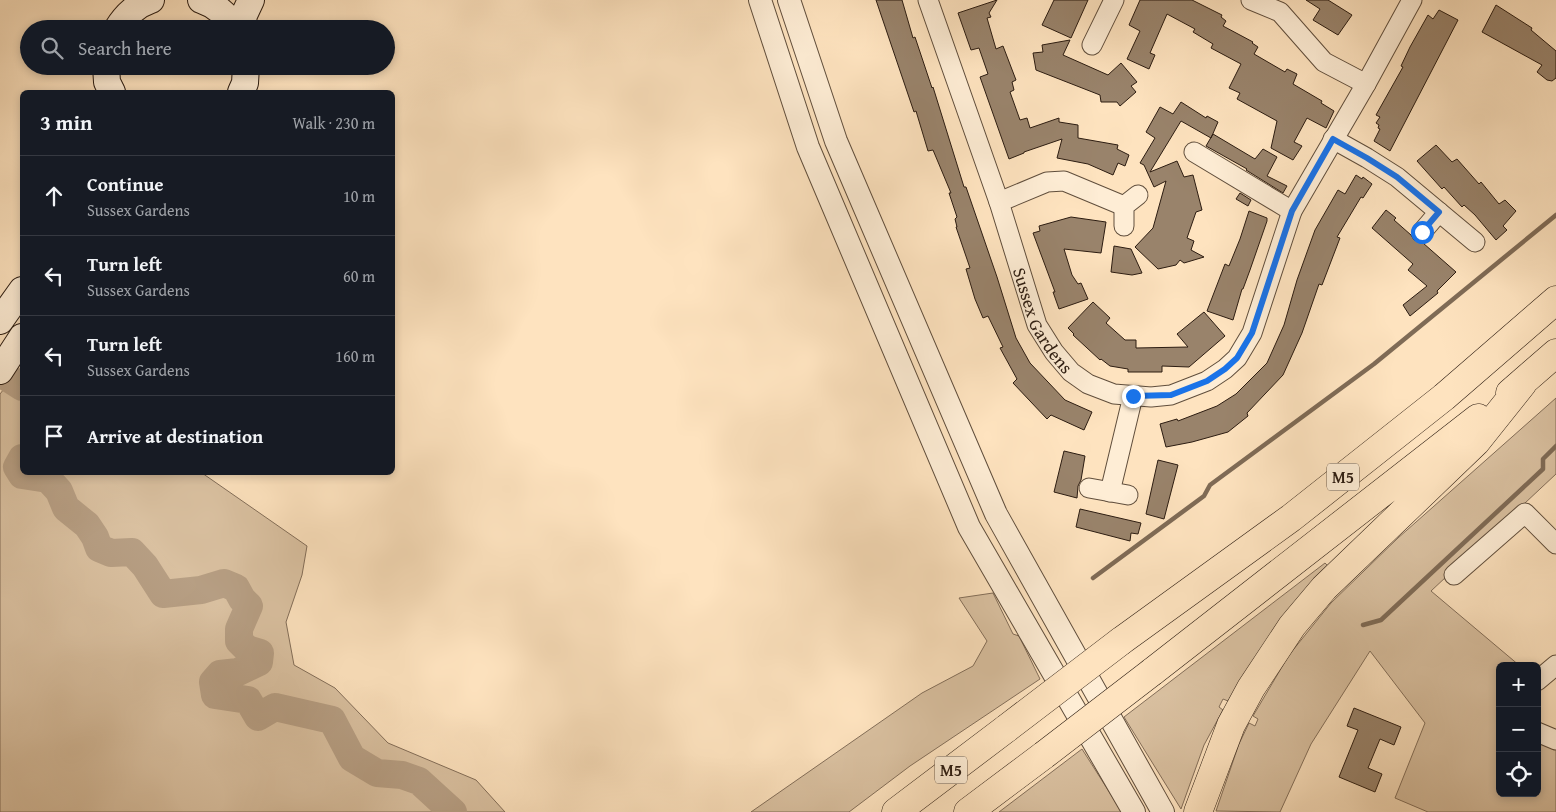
<!DOCTYPE html>
<html lang="en">
<head>
<meta charset="utf-8">
<style>
	:root { --surface:#171b24; --page:#242831; --text:#f1f3f6; --muted:#9ea1a6; --line:#363941 }
	body { margin:0; font-family:"Gentium Book Plus",serif; background:var(--page); color:var(--text) }
	.controls { position:absolute; right:15px; bottom:15px; display:grid; overflow:hidden; border-radius:8px; box-shadow:0 2px 8px #0003 }
	.controls button { width:45px; height:45px; display:grid; place-items:center; padding:0; border:0; border-bottom:1px solid var(--line); background:var(--surface); color:var(--text); font:25px sans-serif }
	.stop { position:absolute; width:15px; height:15px; margin:-11px; border:4px solid #1a73e8; border-radius:50%; background:#fff }
	.stop.end { background:#1a73e8; border-color:#fff; box-shadow:0 1px 5px #0008 }
	.list { margin:0; padding:0; list-style:none }
	h2 { display:flex; justify-content:space-between; align-items:center; height:65px; margin:0; padding:0 20px; font-size:21px }
	h2 small { font-size:16px; font-weight:400; color:var(--muted) }
	.list li { display:grid; grid-template-columns:32px 1fr auto; gap:15px; align-items:center; box-sizing:border-box; height:80px; padding:0 20px; border-top:1px solid var(--line) }
	.list b { display:block; font-size:19px; white-space:nowrap }
	.list p { margin:0; font-size:16px; white-space:nowrap; color:var(--muted) }
	.list em { font-size:16px; font-style:normal; color:var(--muted) }
	.icon { flex:none; width:28px; height:28px; fill:none; stroke:currentColor; stroke-width:2; stroke-linecap:round; stroke-linejoin:round }
	.map { position:relative; flex:none; width:1556px; height:812px; overflow:hidden }
	.search { position:absolute; background:var(--surface); box-shadow:0 2px 8px #0003; left:20px; top:20px; width:375px; height:55px; display:flex; align-items:center; gap:12px; box-sizing:border-box; padding:0 18px; border-radius:28px; color:var(--muted); font-size:19px }
	.panel { position:absolute; background:var(--surface); box-shadow:0 2px 8px #0003; left:20px; top:90px; width:375px; height:385px; border-radius:8px }
	.map>svg:first-child { display:block }
	.green { fill:#dac1a1; stroke:#836e59 }
	.lines { fill:none; stroke-linecap:round; stroke-linejoin:round }
	.stream { stroke:#7f6b56; stroke-width:4.5 }
	.river { stroke:#b79f84; stroke-width:28 }
	.building { fill:#99836b; stroke:#2c1c11 }
	.minor-casing { stroke:#604e3c; stroke-width:21 }
	.tertiary-casing { stroke:#604e3c; stroke-width:24 }
	.secondary-casing { stroke:#2c1c11; stroke-width:28 }
	.motorway-casing { stroke:#2c1c11; stroke-width:29 }
	.minor { stroke:#feedd5; stroke-width:19 }
	.tertiary { stroke:#feedd5; stroke-width:22 }
	.secondary { stroke:#feedd5; stroke-width:26 }
	.motorway { stroke:#fee3bf; stroke-width:28 }
	.motorway-bridge-casing { stroke:#2c1c11; stroke-width:29; stroke-linecap:butt }
	.motorway-bridge { stroke:#fee3bf; stroke-width:28 }
	.route { stroke:#1a73e8; stroke-width:6 }
	.labels { text-anchor:middle; dominant-baseline:central; stroke-width:4.5; stroke-linejoin:round; paint-order:stroke }
	.shield { fill:#feedd5; stroke:#6b5b4c; stroke-width:1 }
	.shield-label { font-size:16px; font-weight:bold; fill:#2c1c11 }
	.street-label { font-size:18px; fill:#2c1c11; stroke:#feedd5 }
</style>
</head>
<body>
<div class="map">
<svg width="1556" height="812" viewBox="0 0 1556 812">
	<rect width="100%" height="100%" fill="#fee3bf"/>
	<filter id="stains"><feTurbulence type="fractalNoise" baseFrequency=".004" numOctaves="4"/><feColorMatrix values="0 0 0 0 .2 0 0 0 0 .09 0 0 0 0 .02 0 0 0 .5 -.17"/></filter>
	<radialGradient id="worn" r=".72"><stop offset=".6" stop-color="#630" stop-opacity="0"/><stop offset="1" stop-color="#630" stop-opacity=".3"/></radialGradient>
	<!-- green -->
	<path class="green" d="M22,366V472L202,473L307,546L302,575L286,622L294,665L335,688L388,743L476,780L505,812H0V394Z
		M1556,398V474L1431,591L1520,666H1500V793H1537V732L1556,740V812H1428L1395,798L1425,723L1370,651L1311,744L1280,812L1216,811L1239,744L1249,723L1255,726L1258,719L1253,716L1289,655L1331,603L1398,538Z
		M1325,563L1329,567L1238,685L1228,701L1223,699L1219,707L1223,710L1204,745L1181,809L1124,717Z
		M993,593L1013,634L1019,636L1040,679L910,766L849,812H751L922,693L973,666L987,641L959,598Z
		M1082,749L1122,812H999Z"/>
	<g class="lines">
		<!-- stream -->
		<path class="stream" d="M1093,578L1204,496L1210,485L1374,364L1556,215
			M1363,625L1381,620L1543,469V459L1556,446"/>
		<!-- river -->
		<path class="river" d="M0,373L22,387
			M22,458L17,467L22,475L48,479L59,491L66,508L87,525L95,537L99,548L111,553L132,552L145,566L163,594L201,590L224,583L236,588L242,599L249,606L239,629V641L247,649L260,653L259,662L238,672L220,674L213,682L215,695L248,700L258,717L275,707L332,720L352,758L377,773L402,775L419,781L453,812"/>
	</g>
	<!-- building -->
	<path class="building" d="M876,0H902L913,38L915,37L932,88L933,87L964,187H966L997,277L1016,338L1030,363L1065,400L1092,412L1084,430L1051,415L1047,419L1013,383L1017,379L1000,348L1003,347L988,316L983,318L975,299L966,269L970,268L956,227H957L955,219L957,217L949,193H951L933,150L928,151L916,111L914,112Z
		M997,0L989,13L991,17L987,18L996,49L1003,46L1016,80L1012,82L1014,90L1010,92L1020,120L1027,118L1030,128L1059,118V122L1078,125V138L1118,145L1117,149L1129,155L1125,166L1118,163L1113,175L1088,164L1057,158L1062,139L1024,152V153L1009,159L980,77L988,74L979,48L971,50L958,13Z
		M1054,0H1088L1071,38L1042,25Z
		M1140,0H1192L1222,15L1221,17L1226,21L1223,26L1253,42L1252,43L1258,47L1254,54L1285,72L1287,69L1297,74L1293,84L1322,101L1321,103L1334,111L1326,128L1307,118L1294,142L1302,146L1293,160L1271,148L1277,121L1237,99L1240,93L1229,88L1241,64L1211,48L1213,44L1193,32L1195,29L1167,14L1150,53L1155,55L1149,69L1127,59L1140,31L1129,25Z
		M1306,0H1328L1352,15L1338,35L1313,20L1320,9Z
		M1496,5L1532,28L1531,30L1556,51V78L1552,81L1547,80L1537,72L1542,65L1482,32Z
		M1439,10L1458,20L1390,151L1374,141L1380,129L1378,128L1379,125L1376,123L1380,117L1376,115L1403,67L1401,66L1410,47L1428,15L1433,19Z
		M1070,40L1063,55L1108,75L1121,63L1137,82L1131,86L1136,92L1120,106L1117,102H1101L1100,95L1036,70L1033,53L1043,52L1042,45Z
		M1181,102L1206,118L1207,116L1218,122L1211,138L1181,121L1150,172L1177,161L1184,177L1193,175L1202,210L1196,212L1187,238L1194,241L1191,250L1204,257L1184,263L1180,260L1176,265L1158,269L1135,247L1153,228L1166,181L1154,187L1144,165L1140,163L1155,138L1146,132L1160,107L1173,114Z
		M1213,134L1255,159L1263,149L1277,157L1267,176L1287,186L1283,193L1246,170L1247,169L1206,146Z
		M1436,145L1452,162L1457,159L1479,184L1481,182L1499,204L1505,200L1516,211L1503,226L1507,230L1496,240L1475,215L1464,205L1462,207L1444,187L1442,189L1417,161Z
		M1356,175L1362,179L1363,177L1372,184L1363,198L1361,197L1337,237L1340,238L1322,285L1319,284L1302,333L1283,375L1247,413L1248,416L1228,432L1192,442L1166,447L1160,424L1177,419L1178,421L1217,406L1236,394L1267,363L1284,325L1297,280L1315,230L1338,190L1345,194Z
		M1240,193L1251,200L1248,206L1236,199Z
		M1386,210L1396,218L1394,220L1411,235L1414,240L1423,243L1456,272L1437,291L1438,293L1410,316L1403,305L1427,286L1408,270L1413,264L1372,228Z
		M1249,211L1267,218V221L1250,270L1243,289H1242L1233,320L1207,311L1225,264L1229,266L1240,239Z
		M1071,217L1106,222L1101,253L1064,249L1072,275L1078,284L1081,283L1088,299L1059,309L1053,292H1055L1033,233L1040,231L1039,226Z
		M1114,246L1131,249L1142,273L1132,275L1111,272Z
		M1093,302L1110,318L1106,323L1125,340H1136V348L1188,347L1177,334L1204,312L1225,336L1189,367L1162,366V372H1128V369L1110,366L1101,359L1100,360L1073,335L1074,334L1068,328Z
		M1064,451L1085,456L1081,480L1078,486L1077,498L1054,492Z
		M1158,460L1178,465L1164,519L1146,514Z
		M1080,509L1141,523L1138,534L1131,533L1130,541L1076,527Z
		M1354,708L1401,727L1394,745L1380,739L1368,768L1382,774L1375,792L1339,777L1358,730L1347,726Z"/>
	<g class="lines">
		<defs>
			<g id="minor">
				<path id="s1" d="M928,0L999,202L1037,325L1054,352L1071,372L1088,384L1114,394L1151,397L1171,395L1207,381L1225,369L1237,358L1252,333L1292,211L1366,84L1412,0"/>
				<path d="M1251,0L1280,12L1324,62L1366,84"/>
				<path d="M1092,45L1114,0"/>
				<path d="M1333,139L1367,158L1397,177L1475,242"/>
				<path d="M1194,152L1292,211"/>
				<path d="M999,202L1047,182L1064,181L1124,206"/>
				<path d="M1124,226V206L1138,195"/>
				<path d="M1422,232L1439,212"/>
				<path d="M1089,488L1128,495"/>
				<path d="M1110,492L1133,396"/>
				<path d="M1454,575L1525,513L1556,544"/>
				<path d="M1537,681L1556,665"/>
				<path d="M1537,732L1556,740"/>
			</g>
			<path id="tertiary" d="M760,0L808,147L969,527L1134,812
				M789,0L836,141L996,514L1163,812"/>
			<path id="secondary" d="M201,0C216,5 227,15 236,29
				M117,29C125,16 136,5 151,0
				M242,29L244,15L251,0
				M106,66L107,82L112,92
				M241,92L245,83L246,66
				M0,321L22,290
				M0,371L22,337"/>
			<path id="motorway" d="M1510,393L1556,353
				M1121,641L1291,518L1444,397L1556,300
				M1152,672L1478,418
				M896,812L1007,728
				M968,812L1044,755
				M1198,812L1231,725L1251,688L1292,626L1324,588L1476,442L1523,383"/>
		</defs>
		<!-- minor casing -->
		<use href="#minor" class="minor-casing"/>
		<!-- tertiary casing -->
		<use href="#tertiary" class="tertiary-casing"/>
		<!-- secondary casing -->
		<use href="#secondary" class="secondary-casing"/>
		<!-- motorway casing -->
		<use href="#motorway" class="motorway-casing"/>
		<!-- minor -->
		<use href="#minor" class="minor"/>
		<!-- tertiary -->
		<use href="#tertiary" class="tertiary"/>
		<!-- secondary -->
		<use href="#secondary" class="secondary"/>
		<!-- motorway -->
		<use href="#motorway" class="motorway"/>
		<defs>
			<path id="motorway-bridge" d="M1007,728L1121,641
				M1044,755L1152,672"/>
		</defs>
		<!-- motorway-bridge casing -->
		<use href="#motorway-bridge" class="motorway-bridge-casing"/>
		<!-- motorway-bridge -->
		<use href="#motorway-bridge" class="motorway-bridge"/>
	</g>
	<g class="lines">
		<!-- route -->
		<path class="route" d="M1133,396L1171,395L1207,381L1225,369L1237,358L1252,333L1292,211L1333,139L1367,158L1397,177L1439,212L1422,232"/>
	</g>
	<g class="labels">
		<!-- shield labels -->
		<g class="shield">
			<rect x="1327" y="463.5" width="32" height="27" rx="4"/>
			<rect x="935" y="756.5" width="32" height="27" rx="4"/>
		</g>
		<g class="shield-label">
			<text x="1343" y="477">M5</text>
			<text x="951" y="770">M5</text>
		</g>
		<!-- street labels -->
		<g class="street-label">
			<text stroke="none"><textPath href="#s1" startOffset="341">Sussex Gardens</textPath></text>
		</g>
	</g>
	<rect width="100%" height="100%" filter="url(#stains)"/>
	<rect width="100%" height="100%" fill="url(#worn)"/>
</svg>
<div class="controls">
<button>+</button>
<button>−</button>
<button><svg class="icon" aria-label="locate" viewBox="0 0 24 24"><circle cx="12" cy="12" r="6"/><path d="M12 2v4M12 18v4M2 12h4M18 12h4"/></svg></button>
</div>
<div class="stop" style="left:1422px;top:232px"></div>
<div class="stop end" style="left:1133px;top:396px"></div>
<div class="search"><svg class="icon" aria-label="search" viewBox="0 0 24 24"><circle cx="10" cy="10" r="6"/><path d="M15 15l6 6"/></svg>Search here</div>
<section class="panel">
<h2>3 min<small>Walk · 230 m</small></h2>
<ul class="list">
<li><svg class="icon" aria-label="ahead" viewBox="0 0 24 24"><path d="M12 20V5M6 11l6-6 6 6"/></svg><div><b>Continue</b><p>Sussex Gardens</p></div><em>10 m</em></li>
<li><svg class="icon" aria-label="left" viewBox="0 0 24 24"><path d="M17 20v-9H6M10 6l-5 5 5 5"/></svg><div><b>Turn left</b><p>Sussex Gardens</p></div><em>60 m</em></li>
<li><svg class="icon" aria-label="left" viewBox="0 0 24 24"><path d="M17 20v-9H6M10 6l-5 5 5 5"/></svg><div><b>Turn left</b><p>Sussex Gardens</p></div><em>160 m</em></li>
<li><svg class="icon" aria-label="arrive" viewBox="0 0 24 24"><path d="M6 21V4h12l-3 4 3 4H6"/></svg><div><b>Arrive at destination</b></div></li>
</ul>
</section>
</div>
</body>
</html>
